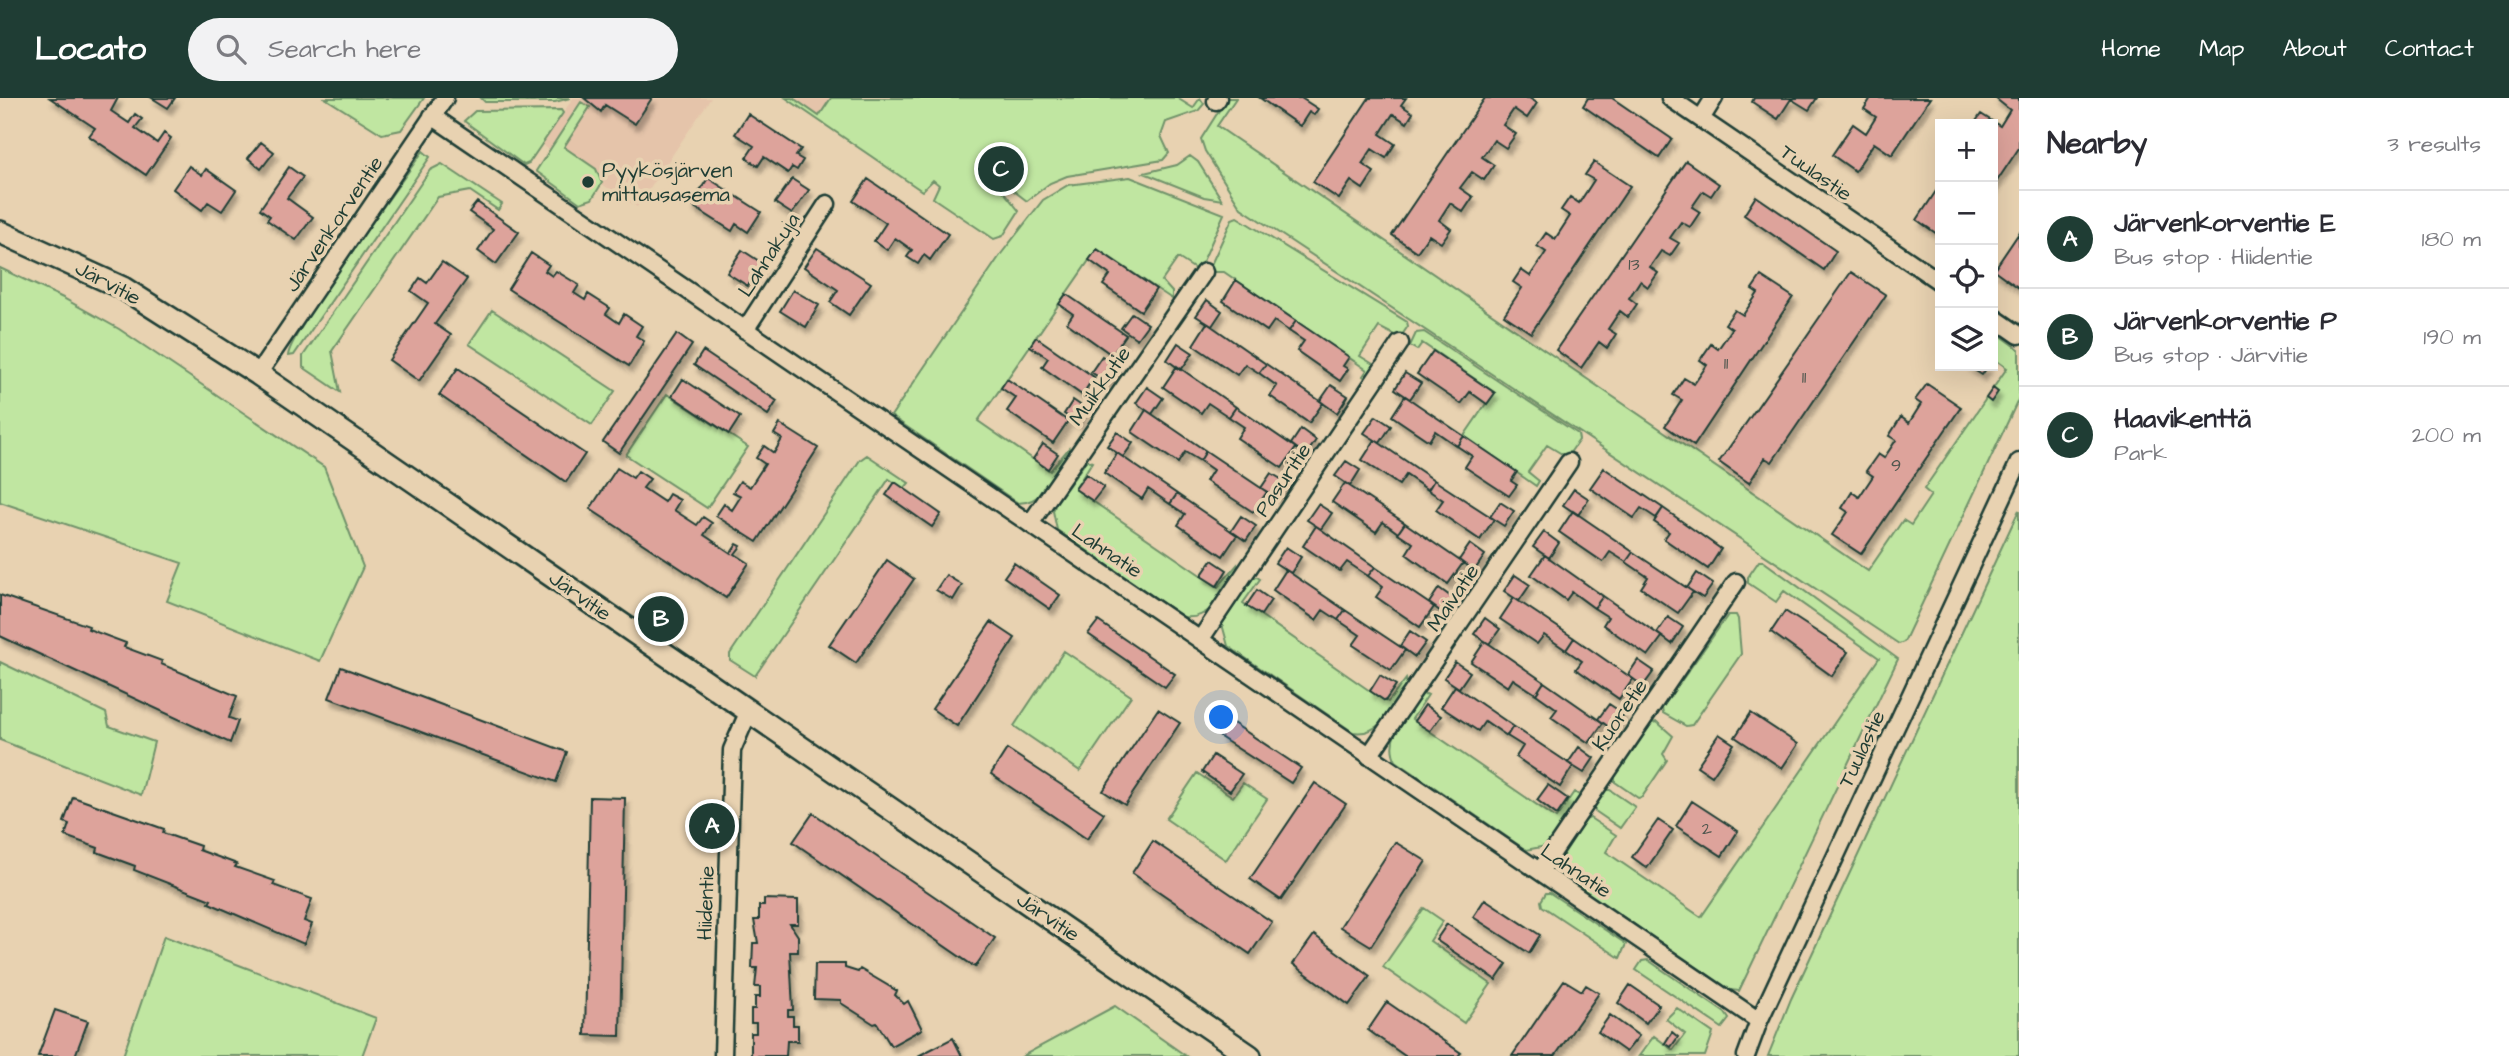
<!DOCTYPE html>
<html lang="en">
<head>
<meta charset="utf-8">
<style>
	:root { --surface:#fff; --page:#f2f2f3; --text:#2b2b33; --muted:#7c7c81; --line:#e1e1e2; --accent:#1f3d34 }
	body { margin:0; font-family:"Architects Daughter",sans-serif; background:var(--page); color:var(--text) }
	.controls { position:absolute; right:21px; top:21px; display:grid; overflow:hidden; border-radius:0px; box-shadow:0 7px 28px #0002 }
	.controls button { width:63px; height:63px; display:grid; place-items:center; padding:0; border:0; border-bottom:2px solid var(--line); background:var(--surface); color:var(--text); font:35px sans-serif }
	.you { position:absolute; left:1222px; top:620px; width:24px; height:24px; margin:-18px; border:5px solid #fff; border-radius:50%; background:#1a73e8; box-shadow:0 0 0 10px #1a73e833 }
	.badge { display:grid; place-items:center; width:46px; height:46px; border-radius:50%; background:var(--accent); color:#fff; font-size:23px; font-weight:700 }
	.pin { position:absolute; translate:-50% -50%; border:4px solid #fff; box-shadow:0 2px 7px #0006 }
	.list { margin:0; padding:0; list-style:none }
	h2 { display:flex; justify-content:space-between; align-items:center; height:91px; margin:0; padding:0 28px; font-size:30px }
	h2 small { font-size:23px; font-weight:400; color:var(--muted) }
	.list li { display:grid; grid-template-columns:46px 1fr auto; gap:21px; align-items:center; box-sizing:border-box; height:98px; padding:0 28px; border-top:2px solid var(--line) }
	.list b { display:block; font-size:26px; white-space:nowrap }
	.list p { margin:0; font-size:23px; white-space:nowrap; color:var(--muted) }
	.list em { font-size:23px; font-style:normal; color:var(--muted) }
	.icon { flex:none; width:38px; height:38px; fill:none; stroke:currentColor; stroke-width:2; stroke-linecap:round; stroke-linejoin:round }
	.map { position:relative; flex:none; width:2019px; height:958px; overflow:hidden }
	header { display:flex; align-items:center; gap:42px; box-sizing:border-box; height:98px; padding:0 35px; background:var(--accent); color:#fff }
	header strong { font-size:33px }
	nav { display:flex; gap:38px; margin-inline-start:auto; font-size:24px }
	.search { width:490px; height:63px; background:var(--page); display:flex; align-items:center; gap:18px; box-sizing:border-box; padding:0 24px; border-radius:38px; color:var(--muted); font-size:26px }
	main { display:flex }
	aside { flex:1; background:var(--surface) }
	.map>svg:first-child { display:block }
	.built { fill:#e5c4aa }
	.green { fill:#c0e6a1; stroke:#70926a; stroke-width:2 }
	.building { fill:#dda39b; stroke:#1f3d34; stroke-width:2; filter:url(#shadow) }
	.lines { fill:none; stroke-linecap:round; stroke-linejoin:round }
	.street-casing { stroke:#1f3d34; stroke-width:21 }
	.secondary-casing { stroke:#1f3d34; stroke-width:26 }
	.street { stroke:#e8d2b1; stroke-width:16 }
	.secondary { stroke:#e8d2b1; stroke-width:21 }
	.poi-dot { fill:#1f3d34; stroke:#e8d2b1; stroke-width:2.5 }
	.labels { text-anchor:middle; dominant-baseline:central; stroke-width:7; stroke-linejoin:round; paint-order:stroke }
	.number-label { font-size:18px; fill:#4e564e }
	.poi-label { font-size:21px; fill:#1f3d34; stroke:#e8d2b1; text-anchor:start }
	.street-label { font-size:21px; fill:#1f3d34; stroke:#e8d2b1 }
</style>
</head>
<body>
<header>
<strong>Locato</strong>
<div class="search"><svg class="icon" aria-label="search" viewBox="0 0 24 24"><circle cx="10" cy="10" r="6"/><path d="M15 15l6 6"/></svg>Search here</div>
<nav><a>Home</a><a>Map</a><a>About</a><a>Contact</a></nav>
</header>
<main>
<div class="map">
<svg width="2019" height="958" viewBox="0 0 2019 958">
	<defs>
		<filter id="shadow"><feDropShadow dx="3.5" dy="6" stdDeviation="2" flood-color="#0004"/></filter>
	</defs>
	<rect width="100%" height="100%" fill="#e8d2b1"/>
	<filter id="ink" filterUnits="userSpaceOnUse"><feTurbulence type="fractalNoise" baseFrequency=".0143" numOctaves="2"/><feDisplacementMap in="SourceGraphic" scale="14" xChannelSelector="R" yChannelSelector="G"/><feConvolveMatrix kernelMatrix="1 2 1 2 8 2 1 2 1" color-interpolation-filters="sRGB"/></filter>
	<g filter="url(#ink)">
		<!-- built -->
		<path class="built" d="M573,0H711L637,109L542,47Z
			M793,0H831L819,18Z"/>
		<!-- green -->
		<path class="green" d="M325,0H424L401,32L382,36Z
			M481,0H570L555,4H485Z
			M786,0H793L819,18L831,0H1177L1193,10L1200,0L1204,6L1198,13L1166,24L1161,38L1169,55L1163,62L1067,78L1050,85L1027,103L1010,90L1004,94L1019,113L1003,138L994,141L933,100L939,87L933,82L922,93Z
			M1227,0H1236L1217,28L1868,473L1903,422L1911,427L1931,397L1924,391L2007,270L1993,260V232L2019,251V300L1904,544L1899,546L1241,110L1205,53L1201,41Z
			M581,4L590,9L564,49L596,71L602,85L592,101L580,105L536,73Z
			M561,12L563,15L529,65L524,67L464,23L475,13Z
			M423,53L430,59L294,257L288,258C288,237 403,82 423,53Z
			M1190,58L1198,64L1222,102L1204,99L1144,75L1177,67Z
			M442,66L502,106L498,112L470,93L438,99L332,253L340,294L303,269V258L430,72Z
			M1130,79L1224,116L1200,170L1195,171L1178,160L1162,183L1172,194V201L1097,151L978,323L1050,373L1069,350L1070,353C1057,374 1046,405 1018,405L891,318L1001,156L1043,102L1068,87Z
			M1237,119L1407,224L1408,228L1400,240L1379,229L1360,258L1373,266V276L1367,281L1363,278L1367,272L1224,174H1212L1209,171L1232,121Z
			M0,170L63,200L119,231L324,369L363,469L320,563L167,503L182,465L0,404Z
			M492,212L615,293L592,327L469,246Z
			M1424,234L1578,336L1579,342L1567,359L1547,347L1528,374L1539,383L1536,388L1464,338L1494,294L1422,245L1417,252L1410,248L1416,235Z
			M667,296L748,349L707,410L626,357Z
			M867,357L909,385L904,391L889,381L755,578L730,562V556L860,362Z
			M1087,362L1092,364L1075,391L1218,489L1237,467V473C1223,494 1212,523 1183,519L1057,432L1053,413L1056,405Z
			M2019,412V958H1768L1791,901Z
			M1759,463H1763L1898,561L1739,893L1730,892L1565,779L1561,760L1585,722L1590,720L1616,737L1606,754L1701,819L1879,560L1784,493L1776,504L1748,485V479Z
			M1257,479L1260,481L1243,505L1370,593L1388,604L1406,581L1407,586C1394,606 1382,639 1353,634L1228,548L1222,526L1252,480Z
			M1728,517H1736L1738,521L1741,556L1692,627L1686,628L1663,615L1662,610Z
			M1064,553L1131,598L1080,673L1014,628Z
			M0,564L106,615L109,628L154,644L141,697L0,642Z
			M1426,596L1428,597L1412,621L1556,720L1574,694L1579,697L1580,701L1546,748L1526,752L1396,663C1383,639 1407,617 1420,597Z
			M1657,624L1673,638L1663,656L1667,662L1642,699L1638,700L1615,684V679L1652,625Z
			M1197,675L1233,699L1243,685L1267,701L1226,762L1166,721Z
			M1605,692H1610L1635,709L1620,730L1595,713L1594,708Z
			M1546,795H1550L1626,846L1620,860L1542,808L1541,803Z
			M1424,810L1443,823L1430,843L1491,886L1464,925L1383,869Z
			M164,838L376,920L362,958H123Z
			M1648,862L1725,915L1729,921L1722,930L1636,872L1642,863Z
			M1115,908L1186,958H1023L1026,956Z
			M1677,910L1713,935L1705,958H1639L1654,938L1673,952L1685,936L1666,921Z"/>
		<!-- building -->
		<path class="building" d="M50,0H118L111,13L129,25L135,16L142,21L135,30L157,45L164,35L171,40L146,77L89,38L95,30Z
			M152,0H175L168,10Z
			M584,0H652L635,26L605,7L601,14Z
			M1260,0H1301L1318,11L1314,17L1309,14L1300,28Z
			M1369,0H1406L1401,7L1413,15L1407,25L1393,16L1380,36L1395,46L1386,60L1372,51L1362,66L1374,74L1363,91L1351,83L1339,101L1313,84Z
			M1485,0H1529L1537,5L1527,20L1514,11L1503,27L1516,36L1506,50L1494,42L1482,59L1494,67L1484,82L1472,74L1460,90L1473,99L1463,114L1450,105L1439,122L1451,131L1441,145L1429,137L1417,154L1392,137Z
			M1588,0H1612L1672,41L1659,60L1583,8Z
			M1754,0H1817L1809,12L1791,1L1778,21L1752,4Z
			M1871,0H1930L1892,57L1874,45L1855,73L1832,57L1853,26L1866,35L1876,19L1864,11Z
			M1995,0H2019V50L1993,89V26H1974L1981,16L2000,28L2010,12Z
			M748,16L801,51L796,58L803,62L797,72L792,69L788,75L764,59L758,68L746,60L754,48L735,36Z
			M261,44L274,54L261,71L248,60Z
			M1686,63L1719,86L1711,98L1703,93L1692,109L1700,114L1690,129L1681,124L1670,140L1679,145L1670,158L1661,153L1650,169L1658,175L1648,189L1640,183L1629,200L1637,206L1628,219L1620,213L1608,231L1616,236L1607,250L1599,244L1581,270L1556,252Z
			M1594,64L1630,88L1531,235L1504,217L1522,190L1513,184L1521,172L1530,178L1546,154L1537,148L1546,135L1555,141L1570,118L1561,112L1570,99L1579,105L1594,82L1585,77Z
			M189,68L202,77L206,71L236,92L222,113L208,104L202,112L173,91Z
			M289,69L303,79L287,100L313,119L296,142L267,122L270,118L260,111Z
			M708,80L761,114L748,134L736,126L732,133L691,107Z
			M792,81L809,92L792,116L775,105Z
			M868,81L948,136L930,162L924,157L918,166L907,159L912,152L895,140L887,152L874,143L886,125L853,103Z
			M1940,87V138L1917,122Z
			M1756,98L1836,153L1824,172L1744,117Z
			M477,104L519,134L496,166L478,153L493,131L469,114Z
			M2019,135V190L1994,172Z
			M817,150L871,185L849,217L830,204L838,192L804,169Z
			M1097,151L1156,191L1141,213L1103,187L1110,177L1089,162Z
			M742,152L762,165L748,188L727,175Z
			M531,155L549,167L545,173L552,178L556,173L579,187L574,195L585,202L588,196L610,210L606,216L619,225L624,216L642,228L636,238L644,243L629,268L508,191Z
			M442,164L467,181L435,226L451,237L419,283L389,262L428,205L411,193L420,180L427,185Z
			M1851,174L1886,197L1772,364L1765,360L1749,385L1719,364Z
			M1761,178L1793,199L1694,348L1665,328L1682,302L1673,297L1684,280L1694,286L1707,267L1700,262L1711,246L1718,251L1732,231L1725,226L1735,212L1743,217L1758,195L1752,191Z
			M1236,182L1296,223L1289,233L1274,223L1267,233L1223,203Z
			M793,192L819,207L806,229L780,213Z
			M1066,196L1126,237L1112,257L1067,225L1073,216L1059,206Z
			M1207,202L1222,213L1212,228L1196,218Z
			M1132,215L1148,226L1137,241L1121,230Z
			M1296,223L1349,259L1343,268L1348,271L1340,283L1297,253L1304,243L1289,233Z
			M1207,225L1266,266L1259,275L1245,266L1237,277L1193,247Z
			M677,236L692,247L619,355L603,344Z
			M1036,239L1094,279L1082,297L1042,269L1048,260L1030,248Z
			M1178,245L1193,255L1181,272L1167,262Z
			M703,253L777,303L768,317L694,267Z
			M1433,253L1495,295L1487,306L1470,294L1461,306L1417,276Z
			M1102,258L1118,269L1108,285L1091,274Z
			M1266,266L1323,305L1309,325L1270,298L1277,288L1259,275Z
			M1177,268L1236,309L1229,319L1208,305L1201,315L1163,289Z
			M1968,268H1988L1982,277Z
			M458,270L585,356L566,384L439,297Z
			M1405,275L1421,285L1410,301L1395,291Z
			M683,281L740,319L729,336L672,298Z
			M1007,281L1068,323L1053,345L1007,313L1016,300L1001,290Z
			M1927,286L1961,309L1861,456L1832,437L1848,414L1842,410L1852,394L1859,399L1873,378L1866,373L1878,356L1884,360L1896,342L1889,338L1901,319L1909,325L1921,306L1915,302Z
			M1331,287L1348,298L1337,315L1320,303Z
			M1147,289L1163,300L1152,316L1136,305Z
			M1993,290L1998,294L1991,304L1986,300Z
			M1405,298L1464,338L1457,348L1435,333L1429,343L1392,318Z
			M1073,302L1086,311L1078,325L1064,316Z
			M1236,309L1296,350L1282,370L1237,340L1244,329L1229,319Z
			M1146,312L1206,353L1200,363L1185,354L1178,365L1132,334Z
			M1376,318L1391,328L1380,345L1364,335Z
			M780,326L818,350L757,444L716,418L724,406L732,412L741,398L733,394L740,383L750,389L765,366L756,360L764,348L774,355L782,341L774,336Z
			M1301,331L1316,342L1306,357L1291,346Z
			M1117,334L1133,345L1123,359L1107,348Z
			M1464,338L1517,374L1511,383L1517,387L1509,398L1465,369L1472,358L1457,348Z
			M1375,342L1434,382L1428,392L1406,377L1399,387L1362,362Z
			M1043,346L1058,356L1048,371L1033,361Z
			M1206,353L1267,394L1253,414L1206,383L1213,372L1200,363Z
			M1117,355L1177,396L1170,406L1148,391L1142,401L1104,375Z
			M1346,363L1360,372L1350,388L1335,378Z
			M617,370L633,380L638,373L650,381L643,390L664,404L669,396L680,402L674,412L697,427L703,419L712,425L704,437L731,455L737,446L741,448L735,456L749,465L726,500L590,411Z
			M1604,370L1663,410L1656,420L1641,410L1634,420L1590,390Z
			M1271,375L1286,384L1276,399L1261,390Z
			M1086,376L1104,389L1093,403L1075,391Z
			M1434,382L1494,421L1480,442L1436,412L1443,402L1428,392Z
			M895,384L941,416L932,429L886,397Z
			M1345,385L1405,425L1398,435L1383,424L1376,434L1332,404Z
			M1574,391L1589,401L1578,417L1563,407Z
			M1177,396L1237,437L1223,458L1178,427L1185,416L1170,406Z
			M1500,404L1514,413L1504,428L1490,419Z
			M1318,406L1332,415L1321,431L1307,422Z
			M1663,410L1721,451L1708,471L1664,441L1669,434L1654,424Z
			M1573,413L1633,454L1626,464L1610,454L1603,464L1559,434Z
			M1241,418L1256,428L1246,443L1231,433Z
			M1405,425L1463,465L1448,486L1406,456L1413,445L1398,435Z
			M1316,428L1375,469L1368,478L1347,464L1340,473L1303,448Z
			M1544,434L1559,445L1549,460L1533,449Z
			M1470,446L1485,457L1474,473L1459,462Z
			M1286,449L1301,459L1291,475L1275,465Z
			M1633,454L1693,494L1678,515L1641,490L1648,479L1626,464Z
			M1545,457L1603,498L1594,510L1572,494L1566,502L1531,477Z
			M887,462L914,481L856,565L829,547Z
			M1212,462L1227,472L1217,488L1201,478Z
			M1014,465L1060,497L1050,511L1004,479Z
			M1375,469L1434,509L1420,529L1376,499L1383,489L1368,478Z
			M1286,472L1345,512L1338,522L1323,512L1316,522L1273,492Z
			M1697,475L1713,486L1703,500L1687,490Z
			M946,477L962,487L953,502L936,492Z
			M1515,477L1530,487L1519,503L1504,493Z
			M1439,490L1454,501L1444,516L1429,505Z
			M1257,492L1271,502L1261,517L1246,508Z
			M0,497L89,528L88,531L126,545L124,549L162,563L161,566L237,598L229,620L238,623L230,645L0,538Z
			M1603,498L1662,539L1648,558L1603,527L1608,519L1594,510Z
			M1514,500L1574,540L1566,552L1544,537L1537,546L1500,521Z
			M1345,512L1405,552L1391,572L1353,547L1360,537L1338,522Z
			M1785,513L1848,554L1832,578L1771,534Z
			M1668,519L1683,529L1672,546L1657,535Z
			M1485,520L1500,531L1489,546L1474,536Z
			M1098,523L1175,576L1165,589L1088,536Z
			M991,524L1015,540L957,628L932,611Z
			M1410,533L1426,544L1415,559L1400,548Z
			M1574,540L1633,581L1619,601L1576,571L1582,563L1566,552Z
			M1485,543L1544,584L1536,596L1513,581L1508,589L1471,564Z
			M1638,562L1654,573L1643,588L1628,577Z
			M1455,564L1470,574L1459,590L1444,580Z
			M341,569L567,654L556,684L329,600Z
			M1380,577L1396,587L1385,603L1370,593Z
			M1544,584L1603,625L1589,645L1551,619L1557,611L1536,596Z
			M1455,588L1513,628L1507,638L1485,623L1478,633L1441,609Z
			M1609,606L1624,616L1613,632L1598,621Z
			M1425,607L1441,618L1430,633L1414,623Z
			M1158,611L1180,625L1125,707L1103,693Z
			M1751,615L1798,646L1782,670L1735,639Z
			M1230,623L1301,670L1291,685L1220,639Z
			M1513,628L1573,668L1560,689L1516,659L1523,648L1507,638Z
			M1719,636L1734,646L1712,678L1697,668Z
			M1579,649L1594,660L1584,675L1568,665Z
			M1007,651L1104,715L1087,741L991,676Z
			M1213,657L1242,676L1230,693L1202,674Z
			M1315,685L1346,706L1281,802L1250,781Z
			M1548,687L1568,701L1557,717L1537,702Z
			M73,699L164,731L163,735L200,748L199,752L237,766L235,769L275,783L273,787L312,801L304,823L312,826L304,846L209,805L211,802L134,772L135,768L97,754L98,750L65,738L69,726L64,724Z
			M590,699L625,700L620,938L585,937Z
			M1692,703L1738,733L1722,758L1676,728Z
			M813,715L995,840L975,869L793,744Z
			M1658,722L1673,732L1647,770L1632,759Z
			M1153,743L1272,824L1250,856L1132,775Z
			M1395,744L1426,763L1371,848L1340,829Z
			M764,801L798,802V826H790L798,838V854H790L793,912H788V918H793V927H798V943H787L786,958H751V935H756V925H751V911H755V899H760V889H755L757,870H752L753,845H758L754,822H759V808H764Z
			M1485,801L1540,837L1529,855L1473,819Z
			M1447,826L1507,866L1496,882L1436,842Z
			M1314,837L1370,878L1349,907L1293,866Z
			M815,866H845V870L858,874L860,871L897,893L895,897L904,906L908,903L922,931L891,948L877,925L874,926L841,905V902L814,901Z
			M1564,882L1582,893L1586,887L1599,895L1555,958H1512Z
			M1630,887L1659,907L1646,925L1618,905Z
			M1387,904L1461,955L1458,958H1405L1368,932Z
			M55,912L88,923L75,958H38Z
			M1610,917L1639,938L1626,954L1598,934Z
			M1672,934L1678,939L1671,949L1665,945Z
			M953,940L962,958H918Z"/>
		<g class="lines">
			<defs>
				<path id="street" d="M1670,0L1940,184
					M1216,3L1218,0
					M432,18L1759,923
					M1701,21L1714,0
					M1993,219L2019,237
					M745,232L827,106
					M258,276L445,0
					M1030,426L1204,174
					M1200,542L1400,245
					M1369,658L1569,364
					M1540,773L1736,484
					M723,958L732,652L748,615
					M1746,958L1759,923L2019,364"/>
				<path id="secondary" d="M0,134L123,190L258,276L1250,958"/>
			</defs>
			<!-- street casing -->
			<use href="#street" class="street-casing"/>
			<!-- secondary casing -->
			<use href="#secondary" class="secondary-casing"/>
			<!-- street -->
			<use href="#street" class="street"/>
			<!-- secondary -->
			<use href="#secondary" class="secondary"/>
		</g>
	</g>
	<!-- markers -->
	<circle class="poi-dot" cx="588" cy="84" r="7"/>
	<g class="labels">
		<!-- number labels -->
		<g class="number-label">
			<text x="1634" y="166">13</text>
			<text x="1726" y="265">11</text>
			<text x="1804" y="279">11</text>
			<text x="1896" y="367">9</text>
			<text x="1707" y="730">2</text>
		</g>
		<!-- poi labels -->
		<g class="poi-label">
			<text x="602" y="72">Pyykösjärven<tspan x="602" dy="24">mittausasema</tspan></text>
		</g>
		<!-- street labels -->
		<g class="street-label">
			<text transform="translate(1816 75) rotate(35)">Tuulastie</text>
			<text transform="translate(334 126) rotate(-56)">Järvenkorventie</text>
			<text transform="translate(769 157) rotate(-57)">Lahnakuja</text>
			<text transform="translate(108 185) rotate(28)">Järvitie</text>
			<text transform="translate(1100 288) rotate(-55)">Muikkutie</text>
			<text transform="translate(1283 382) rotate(-56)">Pasuritie</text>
			<text transform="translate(1107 453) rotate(34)">Lahnatie</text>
			<text transform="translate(580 498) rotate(35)">Järvitie</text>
			<text transform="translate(1453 500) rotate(-56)">Maivatie</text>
			<text transform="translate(1620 617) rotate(-56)">Kuoretie</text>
			<text transform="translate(1862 651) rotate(-65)">Tuulastie</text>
			<text transform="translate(1576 773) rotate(34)">Lahnatie</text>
			<text transform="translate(706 805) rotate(-88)">Hiidentie</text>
			<text transform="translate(1048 819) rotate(34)">Järvitie</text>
		</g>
	</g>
</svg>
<div class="controls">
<button>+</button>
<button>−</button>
<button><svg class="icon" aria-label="locate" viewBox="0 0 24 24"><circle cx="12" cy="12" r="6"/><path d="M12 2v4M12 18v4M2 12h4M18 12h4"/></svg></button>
<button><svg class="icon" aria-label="layers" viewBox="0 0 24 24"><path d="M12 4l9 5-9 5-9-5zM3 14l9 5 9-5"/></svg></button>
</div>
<div class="you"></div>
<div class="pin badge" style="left:712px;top:728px">A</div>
<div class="pin badge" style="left:661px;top:521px">B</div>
<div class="pin badge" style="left:1001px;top:71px">C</div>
</div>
<aside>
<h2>Nearby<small>3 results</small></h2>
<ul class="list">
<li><span class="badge">A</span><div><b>Järvenkorventie E</b><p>Bus stop · Hiidentie</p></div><em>180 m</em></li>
<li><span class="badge">B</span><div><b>Järvenkorventie P</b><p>Bus stop · Järvitie</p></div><em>190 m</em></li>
<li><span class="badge">C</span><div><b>Haavikenttä</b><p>Park</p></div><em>200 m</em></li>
</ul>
</aside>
</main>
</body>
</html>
